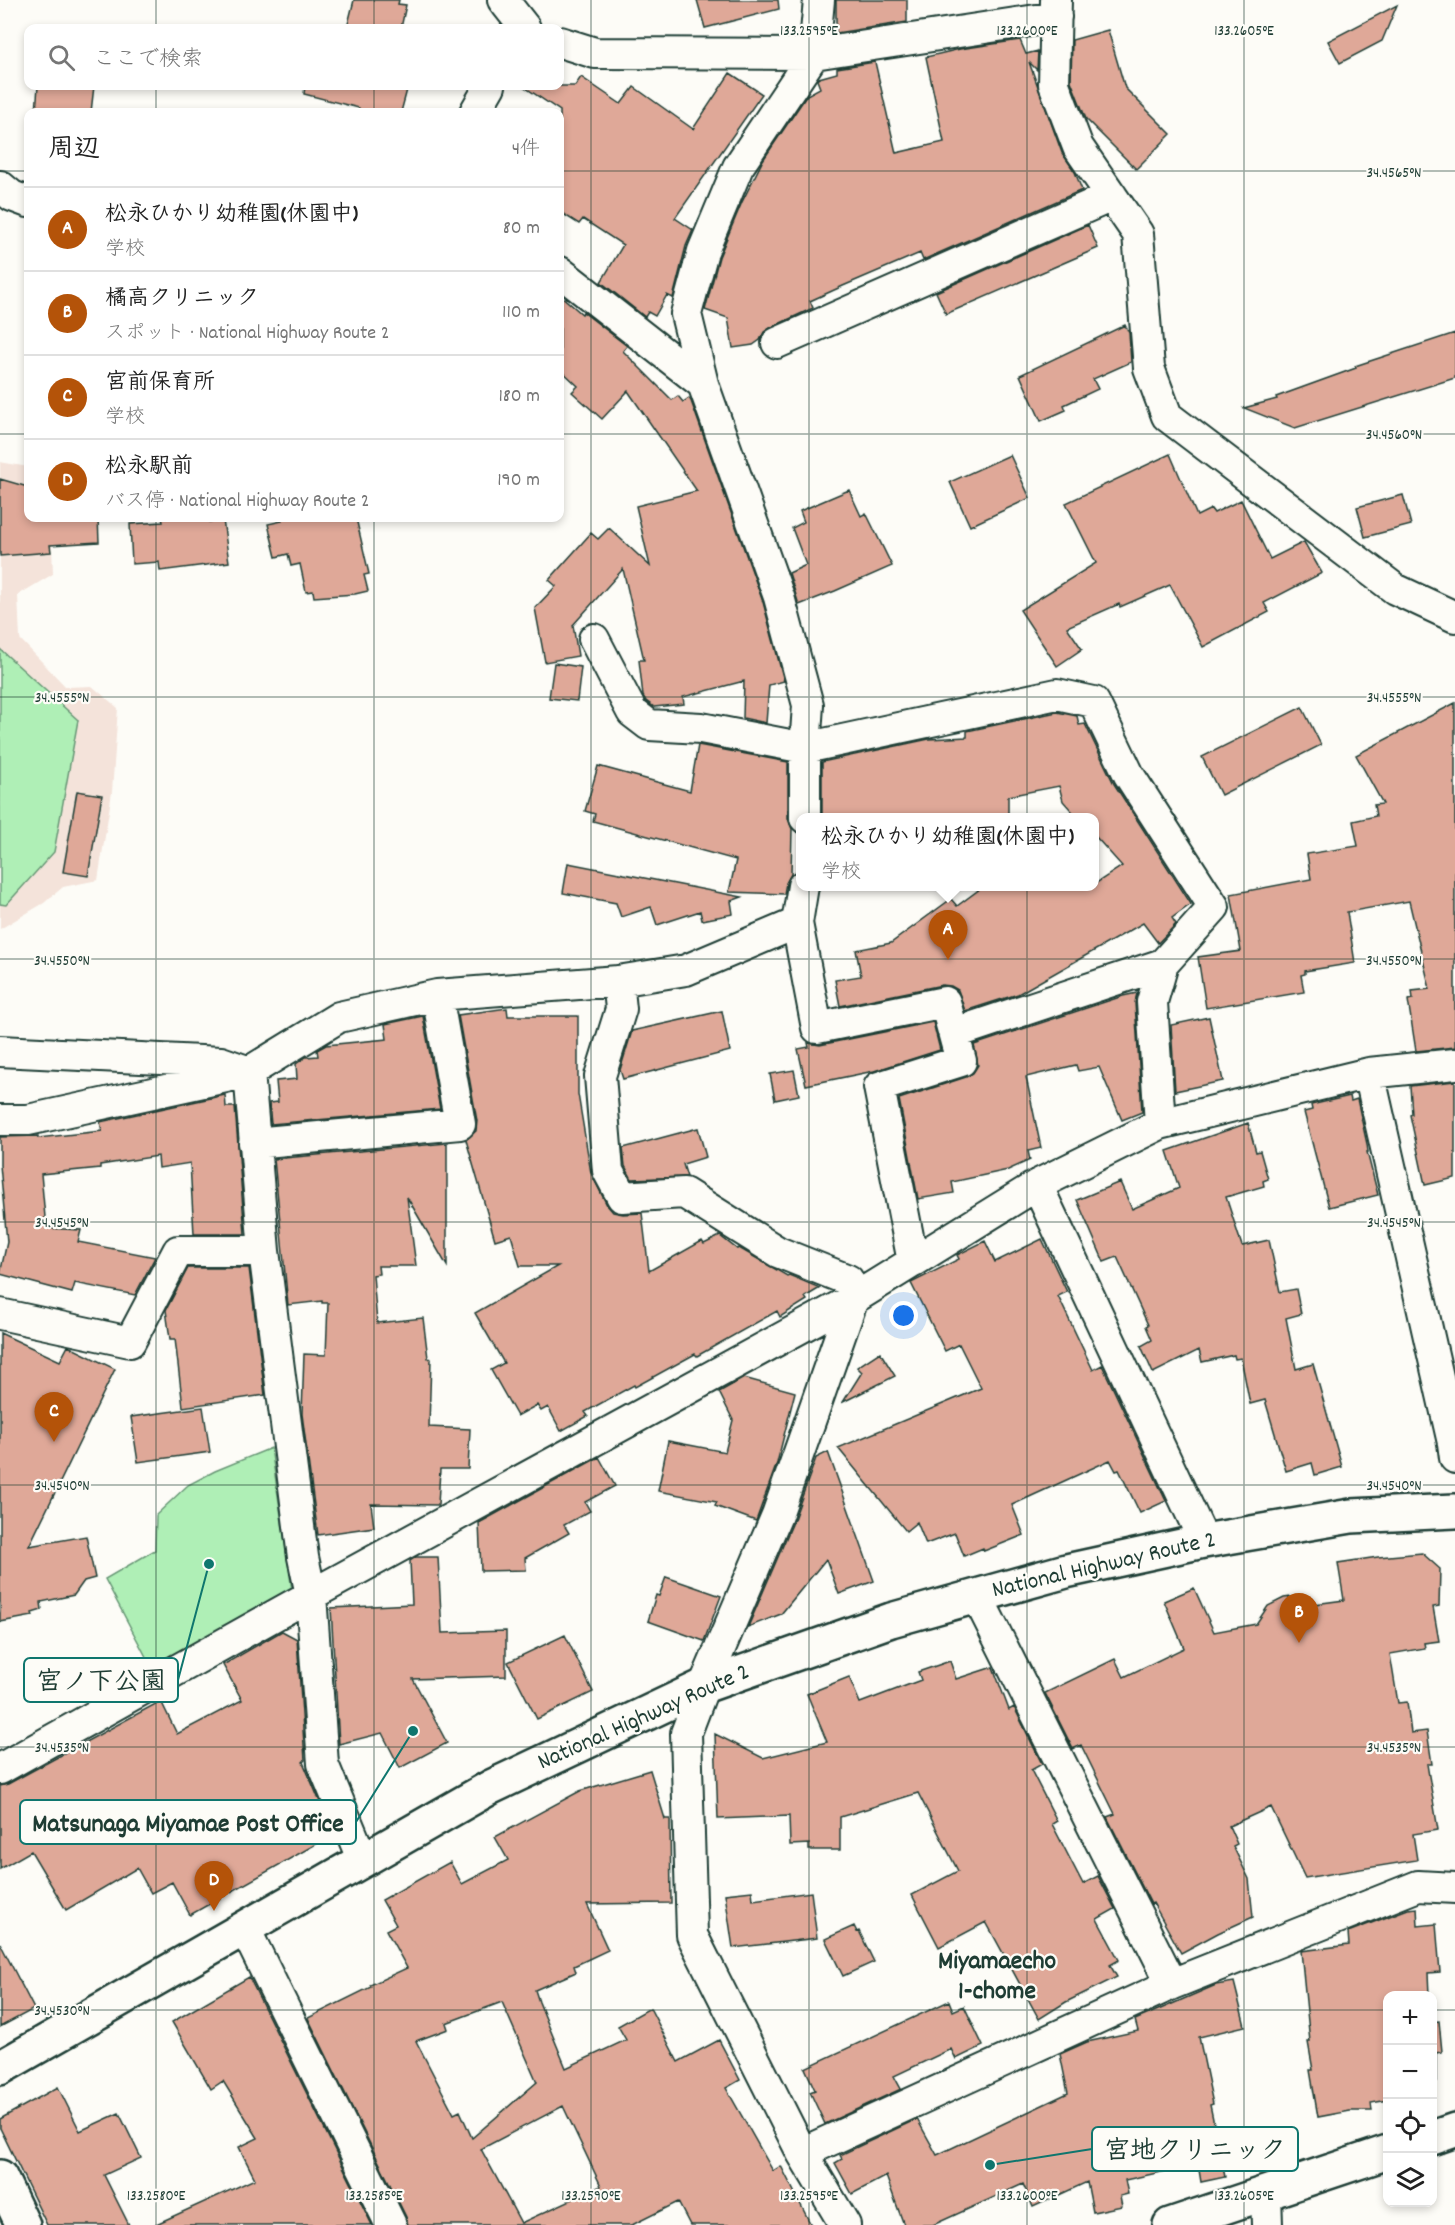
<!DOCTYPE html>
<html lang="ja">
<head>
<meta charset="utf-8">
<style>
	:root { --surface:#fff; --page:#f6f6f6; --text:#222; --muted:#767676; --line:#e0e0e0; --accent:#b45309 }
	body { margin:0; font-family:Dekko,"Klee One",sans-serif; background:var(--page); color:var(--text) }
	.controls { position:absolute; right:18px; bottom:18px; display:grid; overflow:hidden; border-radius:12px; box-shadow:0 3px 9px #0003 }
	.controls button { width:54px; height:54px; display:grid; place-items:center; padding:0; border:0; border-bottom:2px solid var(--line); background:var(--surface); color:var(--text); font:30px sans-serif }
	.you { position:absolute; left:904px; top:1316px; width:21px; height:21px; margin:-15px; border:4px solid #fff; border-radius:50%; background:#1a73e8; box-shadow:0 0 0 9px #1a73e833 }
	.badge { display:grid; place-items:center; width:39px; height:39px; border-radius:50%; background:var(--accent); color:#fff; font-size:20px; font-weight:700 }
	.pin { position:absolute; translate:-50% -50px; filter:drop-shadow(0 2px 3px #0008) }
	.pin::after { content:''; position:absolute; top:32px; width:21px; height:18px; background:inherit; clip-path:polygon(0 0,100% 0,50% 100%) }
	.popup { position:absolute; left:796px; top:813px; width:303px; height:78px; box-sizing:border-box; display:grid; place-content:center; border-radius:12px; background:var(--surface); filter:drop-shadow(0 2px 4px #0005); font-size:20px; white-space:nowrap; color:var(--muted) }
	.popup b { font-size:22px; color:var(--text) }
	.popup::after { content:''; position:absolute; left:50%; top:100%; margin-left:-12px; border:12px solid transparent; border-top-color:var(--surface) }
	.list { margin:0; padding:0; list-style:none }
	h2 { display:flex; justify-content:space-between; align-items:center; height:78px; margin:0; padding:0 24px; font-size:26px }
	h2 small { font-size:20px; font-weight:400; color:var(--muted) }
	.list li { display:grid; grid-template-columns:39px 1fr auto; gap:18px; align-items:center; box-sizing:border-box; height:84px; padding:0 24px; border-top:2px solid var(--line) }
	.list b { display:block; font-size:22px; white-space:nowrap }
	.list p { margin:0; font-size:20px; white-space:nowrap; color:var(--muted) }
	.list em { font-size:20px; font-style:normal; color:var(--muted) }
	.icon { flex:none; width:33px; height:33px; fill:none; stroke:currentColor; stroke-width:2; stroke-linecap:round; stroke-linejoin:round }
	.map { position:relative; flex:none; width:1455px; height:2225px; overflow:hidden }
	.search { position:absolute; background:var(--surface); box-shadow:0 3px 9px #0003; left:24px; top:24px; width:540px; height:66px; display:flex; align-items:center; gap:15px; box-sizing:border-box; padding:0 21px; border-radius:12px; color:var(--muted); font-size:22px }
	.panel { position:absolute; background:var(--surface); box-shadow:0 3px 9px #0003; left:24px; top:108px; width:540px; height:414px; border-radius:12px }
	.map>svg:first-child { display:block }
	.built { fill:#f4e3da }
	.green { fill:#afefb6; stroke:#679675; stroke-width:1.5 }
	.building { fill:#dfa898; stroke:#1f3d34; stroke-width:1.5; fill-rule:evenodd }
	.lines { fill:none; stroke-linecap:round; stroke-linejoin:round }
	.minor-casing { stroke:#1f3d34; stroke-width:34 }
	.tertiary-casing { stroke:#1f3d34; stroke-width:38 }
	.trunk-casing { stroke:#1f3d34; stroke-width:38 }
	.minor { stroke:#fdfcf7; stroke-width:30 }
	.tertiary { stroke:#fdfcf7; stroke-width:33 }
	.trunk { stroke:#fdfcf7; stroke-width:33 }
	.ticks { fill:none; stroke:#1f3d34; stroke-width:1.5; stroke-opacity:0.45 }
	.labels { text-anchor:middle; dominant-baseline:central; stroke-width:4.5; stroke-linejoin:round; paint-order:stroke }
	.street-label { font-size:24px; fill:#1f3d34; stroke:#fdfcf7 }
	.neighbourhood-label { font-size:26px; font-weight:bold; fill:#1f3d34; stroke:#fdfcf7 }
	.ticks-label { font-size:15px; text-anchor:middle; fill:#1f3d34; stroke:#fdfcf7; stroke-width:4.5; stroke-linejoin:round; paint-order:stroke }
	.leader { fill:none; stroke:#0f766e; stroke-width:2 }
	.callout-dot { fill:#0f766e; stroke:#fdfcf7; stroke-width:2 }
	.callout { fill:#fdfcf7; stroke:#0f766e; stroke-width:2 }
	.callout-label { font-size:26px; text-anchor:middle; font-weight:bold; fill:#1f3d34 }
</style>
</head>
<body>
<div class="map">
<svg width="1455" height="2225" viewBox="0 0 1455 2225">
	<rect width="100%" height="100%" fill="#fdfcf7"/>
	<filter id="ink" filterUnits="userSpaceOnUse"><feTurbulence type="fractalNoise" baseFrequency=".0167" numOctaves="2"/><feDisplacementMap in="SourceGraphic" scale="12" xChannelSelector="R" yChannelSelector="G"/><feConvolveMatrix kernelMatrix="1 2 1 2 8 2 1 2 1" color-interpolation-filters="sRGB"/></filter>
	<g filter="url(#ink)">
		<!-- built -->
		<path class="built" d="M0,462L28,467V518H51L53,574L18,595L20,639L66,687L92,686L118,708L112,792L98,880L63,887L44,903L0,929Z"/>
		<!-- green -->
		<path class="green" d="M0,649L78,720L54,852L6,905L0,904Z
			M271,1448L292,1590L152,1668L105,1579L155,1550L156,1515L188,1485L215,1471Z"/>
		<!-- building -->
		<path class="building" d="M354,0H399L398,4L406,5L401,28H347Z
			M697,0H778L779,9L705,28Z
			M836,0H907V22L836,33Z
			M1397,5L1382,41L1340,63L1328,41Z
			M1108,30L1125,88L1171,134L1136,169L1086,119L1071,81L1072,40Z
			M1020,40L1026,54L1038,51L1037,70L1029,62L1062,153L1075,172L1082,190L923,260L920,253L843,286L810,301L813,308L770,328L764,332L760,340L753,345L733,348L728,318L705,310L719,257L742,202L763,160L807,95L820,88L817,80L819,78L837,73V68L875,62L896,153L944,142L926,57L960,49Z
			M730,73L762,94L675,218L693,230L686,246L673,298L667,295L655,316L648,312L645,317L601,282L623,245L583,219L579,224L560,212V111L523,86H575L581,77L621,104L634,87L693,129Z
			M38,86H94L91,112H36Z
			M305,86H408L401,112H358L359,108L304,94Z
			M1088,225L1098,248L946,314L936,292Z
			M560,295L582,314L583,312L627,346L623,351L672,400L678,396L683,402L689,398L691,401L763,602L784,681L769,685L766,723L743,718L744,681L683,697L684,704L654,707L646,701L643,696L639,660H644L623,569L573,625L578,656L545,662L535,608L556,586L549,580L591,533L598,539L609,528L650,566L636,506L697,491L628,391L602,419L572,392L578,386L560,369Z
			M1125,325L1129,333L1131,362L1093,379L1098,389L1064,405L1066,410L1041,421L1020,375Z
			M1455,333V378L1295,428L1244,408L1277,399L1276,397L1356,368L1355,366Z
			M1170,454L1197,516L1211,509L1214,513L1241,500L1270,559L1304,542L1322,573L1264,603L1269,612L1203,647L1170,585L1120,607L1119,604L1067,627L1082,649L1057,666L1020,610L1096,563L1066,503Z
			M1010,455L1030,498L970,526L950,482Z
			M0,479L28,487V518H98L99,542L50,545L51,552L0,556Z
			M849,490L861,516L866,513L892,566L835,591L799,605L789,573L806,565L792,528L804,522L800,511Z
			M1403,495L1411,525L1365,537L1357,507Z
			M162,518H209V522L223,520L229,562L160,571L159,562L132,564L130,524L163,522Z
			M281,518H356L369,574L364,575L368,591L355,594L314,597L313,591L306,592L300,564L291,566L288,554L276,557L268,524L282,521Z
			M554,663L581,667L577,701L549,698Z
			M1455,703V1047L1416,1051L1408,1000L1413,999L1412,991L1430,989L1409,901L1347,912L1355,963L1305,971V974L1301,975L1304,992L1206,1008L1198,957L1241,951L1231,894L1311,879L1307,854L1358,846L1353,821L1376,816L1374,805L1383,804L1356,755Z
			M1302,707L1321,745L1221,795L1202,757Z
			M1057,712L1077,716L1079,725L1085,724L1114,784L1191,904L1172,918L1176,924L1158,943L1143,923L1018,994L965,1011L958,990L951,986L942,985L840,1006L835,980L861,976L856,950L891,943L951,899L957,906L984,886H1095V884L1122,866L1095,836V818H1078L1063,801L1059,786L1008,796V818H822V762L929,739L967,737V731Z
			M698,745L788,762V818L792,829L791,874L786,883L784,894L729,892L736,860L593,821L595,814L585,811L598,766L690,791Z
			M77,791L102,795L88,876L63,872Z
			M568,863L721,893L742,897L731,901L733,914L702,920L700,911L657,925L651,907L621,917L616,903L563,893Z
			M1137,993L1135,1003L1142,1112L1122,1120L1099,1067L1078,1071L1076,1065L1026,1077L1041,1148L1028,1151L1030,1160L1008,1170L952,1182L954,1193L918,1199L899,1099L966,1077L973,1073L978,1065L974,1045L1123,996Z
			M507,1008L508,1016H578V1094L591,1173L607,1205L613,1212L623,1214L642,1213L649,1271L702,1241L704,1244L720,1236L737,1249L739,1248L787,1276L789,1275L820,1288L805,1297L807,1300L780,1317L777,1311L697,1356L695,1354L635,1387L634,1385L585,1412L588,1416L561,1431L548,1407L541,1411L537,1405L517,1416L491,1370L504,1363L475,1313L558,1266H520L511,1235L495,1240L466,1140L476,1131L477,1121L458,1015Z
			M722,1011L730,1051L623,1079L620,1070L632,1031Z
			M423,1016L440,1109L271,1124L269,1103L278,1102L276,1081L297,1079L296,1064L306,1057L318,1056L317,1050L326,1045L387,1039L385,1024Z
			M1209,1017L1223,1081L1175,1091L1171,1025Z
			M933,1022L940,1050L874,1071L806,1085L798,1049L809,1047L808,1043L820,1045Z
			M794,1070L799,1095L775,1100L770,1074Z
			M1455,1081V1178L1425,1185L1410,1115L1412,1114L1410,1086Z
			M225,1095L226,1107H235L245,1234H194L190,1163L159,1168L158,1156L100,1165V1168L41,1174L46,1228L81,1230L78,1242L155,1257L135,1295L75,1283L72,1293L0,1274L7,1242L0,1165V1137L38,1136V1138L102,1131L100,1122Z
			M1350,1096L1351,1101L1357,1099L1367,1144L1368,1152H1367L1378,1195L1329,1207L1304,1112L1312,1110L1311,1105Z
			M1248,1123L1256,1152L1260,1151L1268,1179L1263,1181L1264,1186L1226,1197L1242,1246L1269,1240L1280,1292L1296,1289L1301,1314L1286,1318L1296,1369L1313,1364L1342,1467L1315,1475L1312,1463L1286,1471L1265,1400L1250,1404L1241,1358L1235,1359L1234,1355L1202,1362L1199,1350L1153,1373L1141,1346L1152,1340L1146,1326L1148,1325L1117,1257L1104,1262L1077,1200L1120,1182L1132,1209L1179,1188L1167,1151Z
			M698,1128L706,1157L683,1164L687,1177L632,1179L625,1166L623,1148Z
			M447,1143V1266L407,1197L416,1266H378L379,1274L373,1275L377,1323L423,1318L428,1358L431,1359L429,1427L470,1429L468,1469H440L438,1505L371,1504L374,1527L318,1535L302,1414L304,1354L326,1355L328,1303H322V1301L288,1305L274,1159Z
			M1042,1239L1067,1292L1058,1296L1093,1370L1102,1365L1166,1501L1140,1513L1119,1470L1116,1471L1110,1460L1012,1505L1024,1535L984,1551L983,1548L964,1556L955,1533L926,1544L917,1522L906,1531L838,1448L981,1388L959,1344L945,1351L911,1283L959,1259L957,1255L985,1241L995,1262Z
			M188,1268H249L265,1395L183,1407L175,1339H170L166,1310Z
			M0,1333L60,1361L68,1346L115,1369L29,1546L86,1536L95,1578L84,1581L74,1595L41,1602L42,1610L32,1613L33,1616L0,1622Z
			M880,1352L895,1376L843,1402L862,1372L857,1367Z
			M744,1378L795,1392L777,1463L756,1521L715,1506L717,1502L658,1491L668,1441L725,1452L733,1420L719,1392Z
			M203,1407L210,1452L138,1462L131,1417Z
			M828,1452L874,1581L839,1594L826,1559L781,1614L748,1627L793,1522L816,1458Z
			M599,1457L615,1486L585,1502L590,1511L564,1525L569,1533L525,1558L526,1570L481,1571L479,1523Z
			M1422,1553L1440,1569L1439,1606L1433,1607L1439,1641L1424,1643L1425,1648L1390,1654L1398,1703L1407,1702L1411,1733L1427,1731L1432,1764H1427L1438,1830L1413,1834L1417,1860L1305,1878L1271,1807L1229,1826L1237,1844L1233,1846L1249,1879L1253,1917L1218,1933L1181,1953L1153,1903L1151,1904L1107,1817L1115,1814L1081,1745L1073,1749L1045,1693L1115,1659L1124,1677L1184,1648L1164,1601L1194,1588L1214,1632L1256,1624L1268,1606L1284,1598L1291,1597L1307,1605L1344,1600L1338,1563L1378,1557Z
			M416,1557H438L442,1633L506,1631V1676L413,1679L447,1743L400,1768L382,1733L339,1744L331,1608L412,1604L410,1561Z
			M666,1577L721,1596L704,1641L648,1621L656,1595L659,1596Z
			M282,1631L297,1639L305,1760L303,1762L331,1828L327,1838L190,1915L172,1882L151,1893L137,1868L66,1910L31,1851L0,1869V1786L8,1784L161,1701L177,1734L242,1700L223,1665Z
			M565,1635L593,1692L537,1719L508,1662Z
			M950,1661L956,1679L993,1667L1009,1710L1014,1707L1042,1764L1031,1770L1057,1821L1052,1824L1083,1884L1098,1876L1115,1909L1097,1919L1119,1960L1110,1965L1117,1977L1066,2002L1039,2019L986,1922L939,1947L912,1895L958,1871L918,1793L840,1817V1850H809V1844L790,1845L789,1816L718,1819L715,1734L763,1758L827,1742L807,1694L849,1677L860,1703L921,1680L918,1672Z
			M650,1770L665,1819H670L671,1903L587,1904L608,1950L574,1966L576,1972L535,1990L539,2002L566,2068L626,2040L618,2026L650,2008L678,2062L719,2040L740,2080L726,2088L773,2171L781,2166L811,2225H690L678,2202L632,2225H408L406,2217L308,2018L371,1987L370,1985L407,1968L386,1930L396,1925L382,1900L450,1862L462,1884L508,1860L495,1837L580,1791ZM502,2002L537,2082L472,2138L460,2111L454,2114L416,2041L448,2029L446,2023ZM563,2106L601,2186L521,2223L481,2149Z
			M752,1891L753,1900L811,1892L817,1938L733,1948L725,1894Z
			M1417,1908L1418,1926L1436,1924L1440,1972L1428,1973L1429,1995H1388V2100L1371,2103L1372,2111H1350L1318,2117L1310,2070H1313L1308,2042H1310L1301,1951L1349,1945L1348,1932L1408,1909Z
			M854,1926L857,1932L859,1931L874,1962L843,1976L825,1939Z
			M0,1943L34,2009L0,2027Z
			M249,1977L372,2225H154L255,2179L239,2147L258,2138L223,2081L211,2089L172,2022Z
			M1234,1982L1245,2026L1199,2037L1213,2104L1210,2105L1225,2177L1201,2182L1198,2164L1125,2180L1128,2194L1120,2196L1122,2206L1093,2212L1087,2182L1033,2207L1023,2184L933,2225H904L886,2176L852,2194L835,2163L842,2159L840,2155L917,2119L937,2155L1068,2093L1060,2054L1087,2042L1138,2031L1135,2020L1216,1985Z
			M949,2001L953,2011L964,2006L983,2046L956,2059L951,2049L894,2076L901,2089L825,2124L810,2092L815,2090L805,2068Z
			M1439,2021L1442,2052L1436,2053V2084H1432V2022Z
			M58,2087L80,2131L119,2113L141,2158L104,2175L129,2225H47L0,2128V2119Z"/>
		<g class="lines">
			<defs>
				<path id="minor" d="M503,0L525,28
					M1056,0L1054,84L1078,147L1138,234L1149,368L1167,416L1395,589L1455,617
					M560,42L595,53L814,54L1056,17
					M475,112L490,86
					M0,186L12,196L28,202
					M560,272L703,384
					M777,343L1112,196
					M594,639L632,712L649,725L701,728L805,748L1057,694L1094,702L1129,775L1214,907L1163,964L1152,1002L1160,1124
					M805,818V748L808,705L779,597L703,384L686,314L703,251L738,167L814,54L819,0
					M797,923L817,1028L945,1002L961,1061L879,1087L913,1262
					M618,981L621,1009L600,1076L608,1171L622,1197L684,1193L778,1252L848,1280L853,1299L777,1515L704,1686L686,1733L692,1935L802,2153L845,2225
					M955,1033L1163,964
					M0,1051L221,1062L241,1069
					M249,1072L264,1251L303,1557L311,1595L323,1764L363,1861
					M1369,1073L1453,1443L1455,1458
					M0,1120H28L249,1072L339,1017L437,995L618,981L686,970L797,923L803,886
					M254,1143L460,1124L437,995
					M1037,1185L1204,1541
					M0,1314L130,1342L178,1251H264
					M977,1596L1172,1984
					M0,1769L311,1595L853,1299L1037,1185L1160,1124L1369,1073L1455,1064
					M245,1929L391,2225
					M802,2153L1172,1984L1418,1886L1455,1888
					M1266,2193L1267,2225"/>
				<path id="tertiary" d="M1432,2138L1455,2130
					M0,2177L23,2225
					M1170,2225L1388,2152"/>
				<path id="trunk" d="M0,2068L491,1787L704,1686L891,1620L1066,1571L1204,1541L1351,1516L1455,1511"/>
			</defs>
			<!-- minor casing -->
			<use href="#minor" class="minor-casing"/>
			<!-- tertiary casing -->
			<use href="#tertiary" class="tertiary-casing"/>
			<!-- trunk casing -->
			<use href="#trunk" class="trunk-casing"/>
			<!-- minor -->
			<use href="#minor" class="minor"/>
			<!-- tertiary -->
			<use href="#tertiary" class="tertiary"/>
			<!-- trunk -->
			<use href="#trunk" class="trunk"/>
		</g>
	</g>
	<!-- ticks -->
	<path class="ticks" d="M156,0V28M374,0V28M591,0V2225M809,0V2225M1027,0V2225M1244,0V2225M156,86V112M374,86V112M0,171H28M560,171H1455M0,434H28M560,434H1455M156,518V2225M374,518V2225M0,697H1455M0,959H1455M0,1222H1455M0,1485H1455M0,1747H1455M0,2010H1388M1432,2010H1455"/>
	<g class="labels">
		<!-- street labels -->
		<g class="street-label">
			<text transform="translate(1104 1566) rotate(-13)">National Highway Route 2</text>
			<text transform="translate(644 1718) rotate(-24)">National Highway Route 2</text>
		</g>
		<!-- neighbourhood labels -->
		<g class="neighbourhood-label">
			<text x="997" y="1962">Miyamaecho<tspan x="997" dy="30">1-chome</tspan></text>
		</g>
	</g>
	<g class="ticks-label">
		<text x="809" y="35">133.2595°E</text>
		<text x="1027" y="35">133.2600°E</text>
		<text x="1244" y="35">133.2605°E</text>
		<text x="1394" y="177">34.4565°N</text>
		<text x="1394" y="439">34.4560°N</text>
		<text x="62" y="702">34.4555°N</text>
		<text x="1394" y="702">34.4555°N</text>
		<text x="62" y="965">34.4550°N</text>
		<text x="1394" y="965">34.4550°N</text>
		<text x="62" y="1227">34.4545°N</text>
		<text x="1394" y="1227">34.4545°N</text>
		<text x="62" y="1490">34.4540°N</text>
		<text x="1394" y="1490">34.4540°N</text>
		<text x="62" y="1752">34.4535°N</text>
		<text x="1394" y="1752">34.4535°N</text>
		<text x="62" y="2015">34.4530°N</text>
		<text x="156" y="2200">133.2580°E</text>
		<text x="374" y="2200">133.2585°E</text>
		<text x="591" y="2200">133.2590°E</text>
		<text x="809" y="2200">133.2595°E</text>
		<text x="1027" y="2200">133.2600°E</text>
		<text x="1244" y="2200">133.2605°E</text>
	</g>
	<!-- callouts -->
	<path class="leader" d="M209 1564L178 1680M413 1731L356 1822M990 2165L1092 2149"/>
	<g class="callout-dot">
		<circle cx="209" cy="1564" r="6"/>
		<circle cx="413" cy="1731" r="6"/>
		<circle cx="990" cy="2165" r="6"/>
	</g>
	<g class="callout">
		<rect x="24" y="1658" width="154" height="44" rx="6"/>
		<rect x="20" y="1800" width="336" height="44" rx="6"/>
		<rect x="1092" y="2127" width="206" height="44" rx="6"/>
	</g>
	<g class="callout-label">
		<text x="101" y="1689">宮ノ下公園</text>
		<text x="188" y="1831">Matsunaga Miyamae Post Office</text>
		<text x="1195" y="2158">宮地クリニック</text>
	</g>
</svg>
<div class="controls">
<button>+</button>
<button>−</button>
<button><svg class="icon" aria-label="locate" viewBox="0 0 24 24"><circle cx="12" cy="12" r="6"/><path d="M12 2v4M12 18v4M2 12h4M18 12h4"/></svg></button>
<button><svg class="icon" aria-label="layers" viewBox="0 0 24 24"><path d="M12 4l9 5-9 5-9-5zM3 14l9 5 9-5"/></svg></button>
</div>
<div class="you"></div>
<div class="pin badge" style="left:948px;top:960px">A</div>
<div class="popup"><b>松永ひかり幼稚園(休園中)</b>学校</div>
<div class="pin badge" style="left:1299px;top:1643px">B</div>
<div class="pin badge" style="left:54px;top:1442px">C</div>
<div class="pin badge" style="left:214px;top:1911px">D</div>
<div class="search"><svg class="icon" aria-label="search" viewBox="0 0 24 24"><circle cx="10" cy="10" r="6"/><path d="M15 15l6 6"/></svg>ここで検索</div>
<section class="panel">
<h2>周辺<small>4件</small></h2>
<ul class="list">
<li><span class="badge">A</span><div><b>松永ひかり幼稚園(休園中)</b><p>学校</p></div><em>80 m</em></li>
<li><span class="badge">B</span><div><b>橘高クリニック</b><p>スポット · National Highway Route 2</p></div><em>110 m</em></li>
<li><span class="badge">C</span><div><b>宮前保育所</b><p>学校</p></div><em>180 m</em></li>
<li><span class="badge">D</span><div><b>松永駅前</b><p>バス停 · National Highway Route 2</p></div><em>190 m</em></li>
</ul>
</section>
</div>
</body>
</html>
